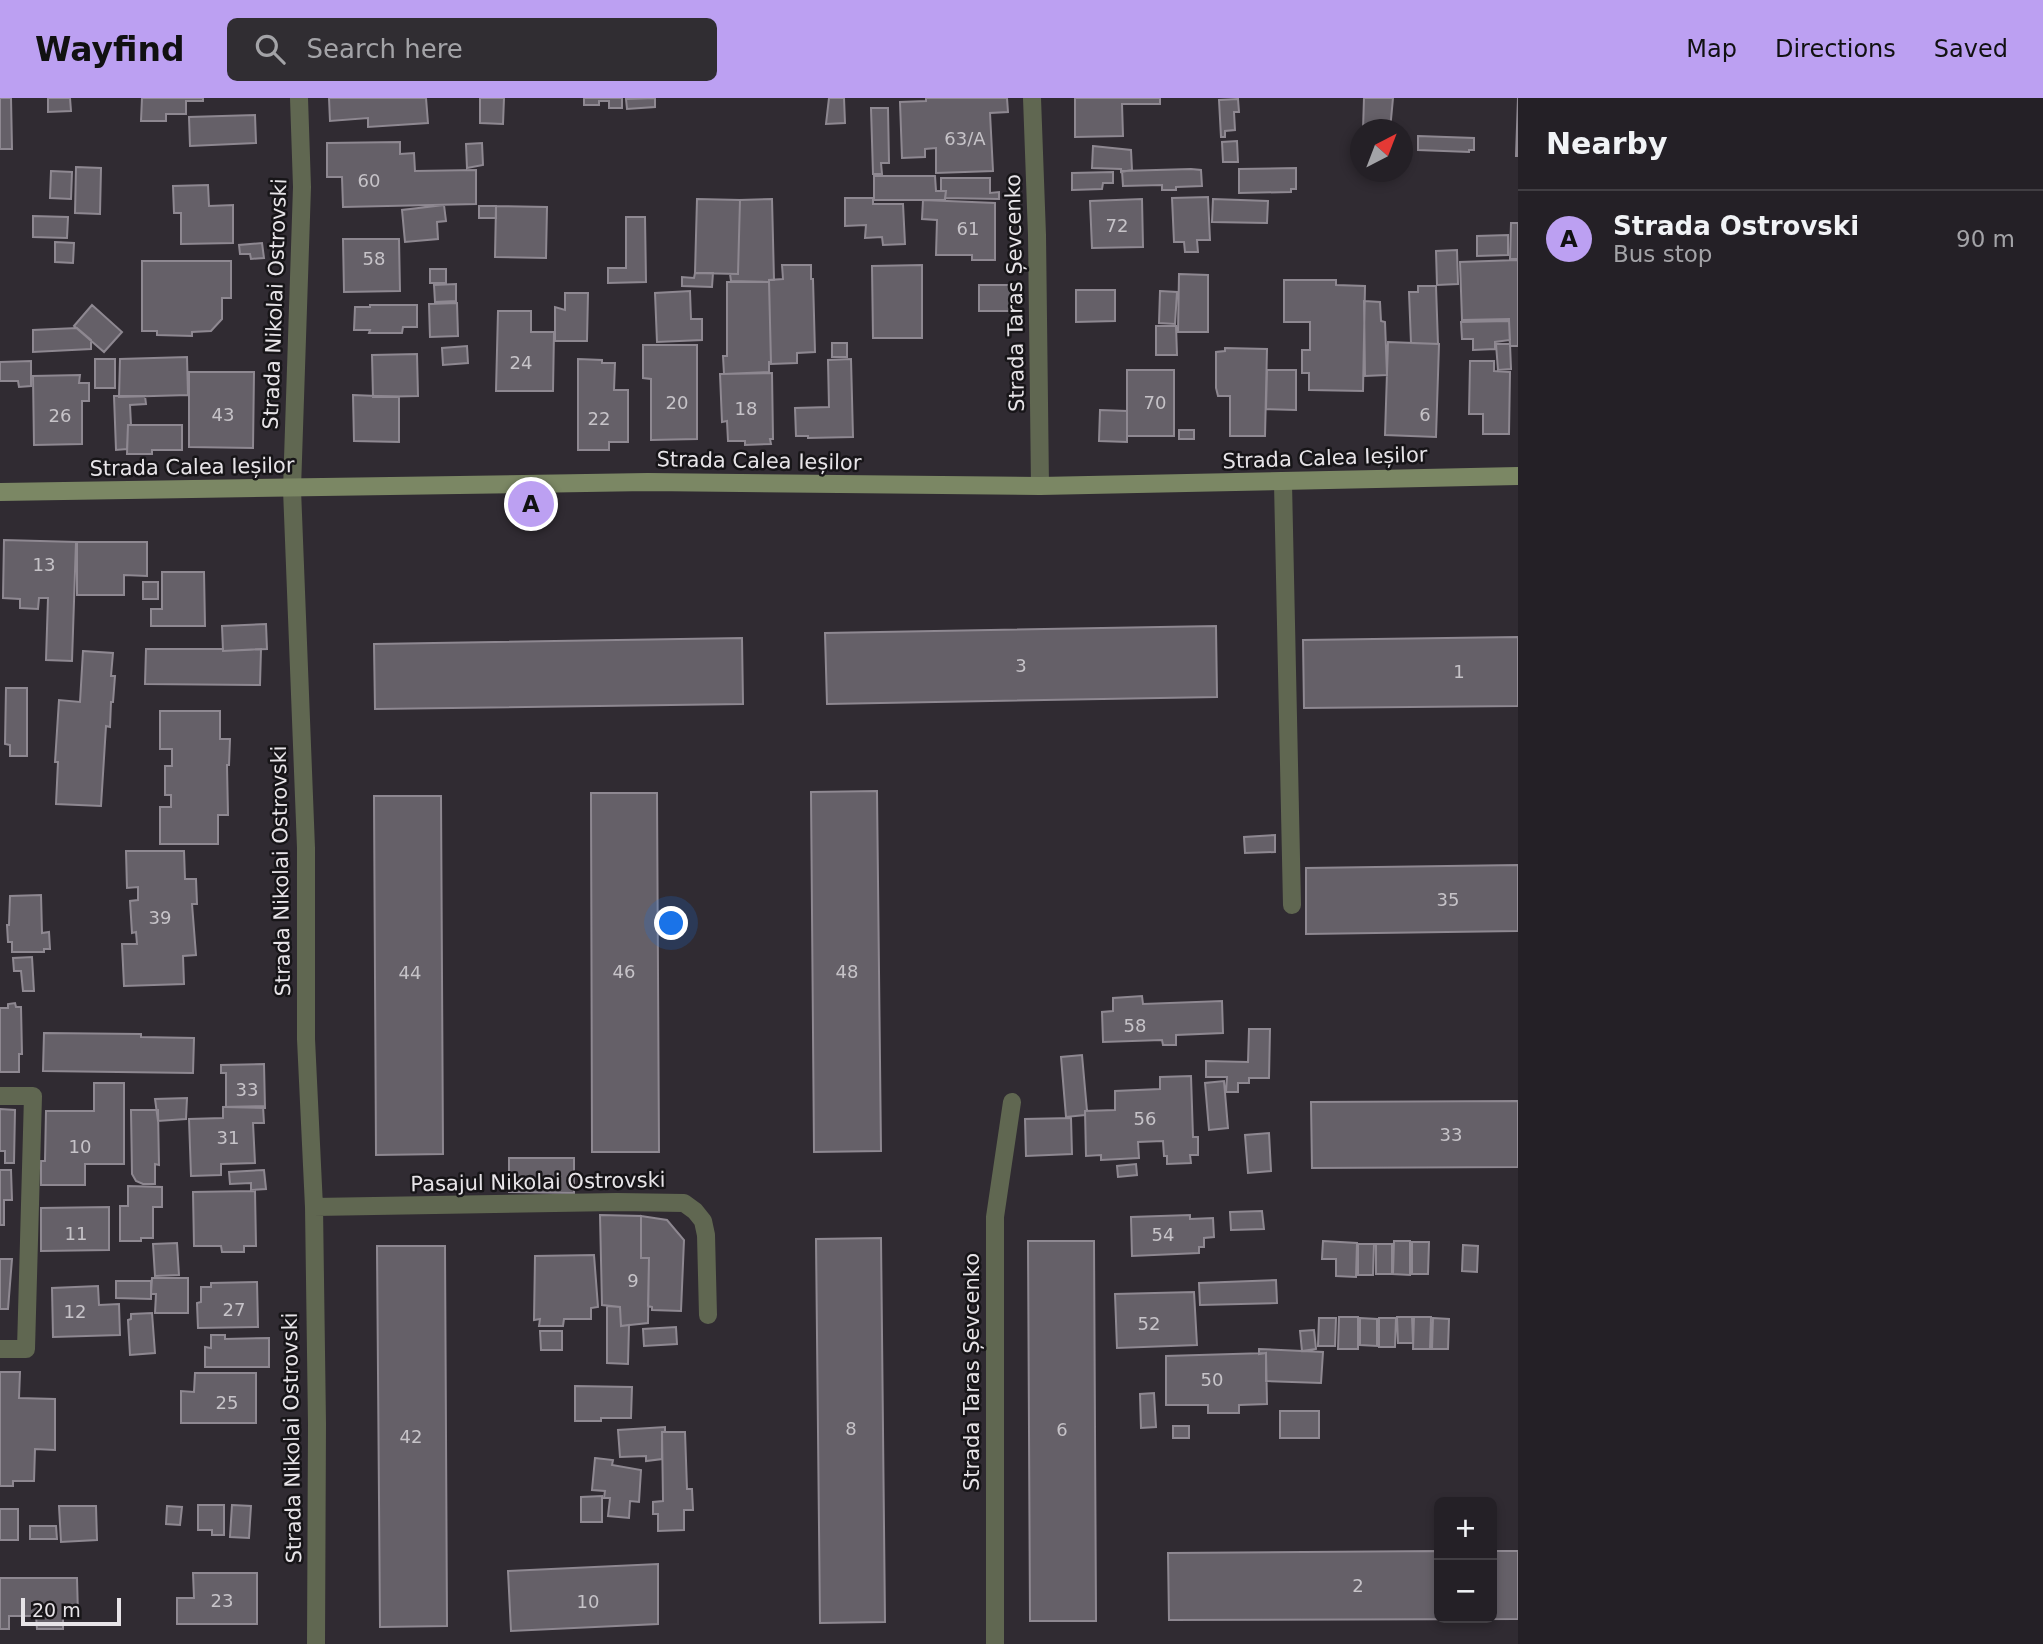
<!DOCTYPE html>
<html lang="en">
<head>
<meta charset="utf-8">
<style>
	:root { --surface:#242026; --page:#302d32; --text:#f1f3f6; --muted:#a3a3a7; --line:#413e43; --accent:#bca0f2 }
	body { margin:0; font-family:"DejaVu Sans",sans-serif; background:var(--page); color:var(--text) }
	.controls { position:absolute; right:21px; bottom:21px; display:grid; overflow:hidden; border-radius:10px; box-shadow:0 4px 10px #0003 }
	.controls button { width:63px; height:63px; display:grid; place-items:center; padding:0; border:0; border-bottom:2px solid var(--line); background:var(--surface); color:var(--text); font:35px sans-serif }
	.compass { position:absolute; left:1350px; top:21px; width:63px; height:63px; border-radius:50%; background:var(--surface); box-shadow:0 4px 10px #0003; rotate:42deg }
	.scale { position:absolute; left:21px; bottom:18px; width:100px; box-sizing:border-box; padding-left:7px; border:4px solid #e7e4e8; border-top:0; font-size:19px; line-height:24px; white-space:nowrap; color:#e7e4e8; -webkit-text-stroke:5px #171518; paint-order:stroke }
	.you { position:absolute; left:672px; top:826px; width:24px; height:24px; margin:-18px; border:5px solid #fff; border-radius:50%; background:#1a73e8; box-shadow:0 0 0 10px #1a73e833 }
	.badge { display:grid; place-items:center; width:46px; height:46px; border-radius:50%; background:var(--accent); color:#111; font-size:23px; font-weight:700 }
	.pin { position:absolute; translate:-50% -50%; border:4px solid #fff; box-shadow:0 2px 7px #0006 }
	.list { margin:0; padding:0; list-style:none }
	h2 { display:flex; justify-content:space-between; align-items:center; height:91px; margin:0; padding:0 28px; font-size:30px }
	h2 small { font-size:23px; font-weight:400; color:var(--muted) }
	.list li { display:grid; grid-template-columns:46px 1fr auto; gap:21px; align-items:center; box-sizing:border-box; height:98px; padding:0 28px; border-top:2px solid var(--line) }
	.list b { display:block; font-size:26px; white-space:nowrap }
	.list p { margin:0; font-size:23px; white-space:nowrap; color:var(--muted) }
	.list em { font-size:23px; font-style:normal; color:var(--muted) }
	.icon { flex:none; width:38px; height:38px; fill:none; stroke:currentColor; stroke-width:2; stroke-linecap:round; stroke-linejoin:round }
	.map { position:relative; flex:none; width:1518px; height:1546px; overflow:hidden }
	header { display:flex; align-items:center; gap:42px; box-sizing:border-box; height:98px; padding:0 35px; background:var(--accent); color:#111 }
	header strong { font-size:33px }
	nav { display:flex; gap:38px; margin-inline-start:auto; font-size:24px }
	.search { width:490px; height:63px; background:var(--page); display:flex; align-items:center; gap:18px; box-sizing:border-box; padding:0 24px; border-radius:10px; color:var(--muted); font-size:26px }
	main { display:flex }
	aside { flex:1; background:var(--surface) }
	.map>svg:first-child { display:block }
	.building { fill:#656068; stroke:#8e8891; stroke-width:2 }
	.lines { fill:none; stroke-linecap:round; stroke-linejoin:round }
	.street { stroke:#606751; stroke-width:18 }
	.secondary { stroke:#7b8764; stroke-width:18 }
	.labels { text-anchor:middle; dominant-baseline:central; stroke-width:5; stroke-linejoin:round; paint-order:stroke }
	.number-label { font-size:18px; fill:#c6c3c8 }
	.street-label { font-size:21px; fill:#e7e4e8; stroke:#171518 }
</style>
</head>
<body>
<header>
<strong>Wayfind</strong>
<div class="search"><svg class="icon" aria-label="search" viewBox="0 0 24 24"><circle cx="10" cy="10" r="6"/><path d="M15 15l6 6"/></svg>Search here</div>
<nav><a>Map</a><a>Directions</a><a>Saved</a></nav>
</header>
<main>
<div class="map">
<svg width="1518" height="1546" viewBox="0 0 1518 1546">
	<rect width="100%" height="100%" fill="#302b32"/>
	<!-- building -->
	<path class="building" d="M0,0H11L12,51H0Z
		M48,0H70L71,13L48,14Z
		M142,0H203V3H186V16H166V23H141Z
		M329,0H426L428,25L368,29V20L330,23Z
		M480,0H504L503,26L480,25Z
		M584,0H622V10H609V3H599V7H584Z
		M655,0V9L627,11L626,1Z
		M829,0H844L845,25L826,26Z
		M926,0H1007L1008,14L990,15L993,73L936,75V50L925,51V59L902,60L900,4L926,3Z
		M1075,0H1160V6H1122L1123,38L1075,39Z
		M1364,0H1393L1390,32H1363Z
		M1518,0V58H1516Z
		M1238,1L1239,14H1234L1235,32L1225,33V39H1221L1219,2Z
		M871,10H888L889,65H881L882,76H873Z
		M255,17L256,45L190,48L189,19Z
		M1418,38L1474,40V52H1469V54L1418,52Z
		M1237,43L1238,64H1223L1222,44Z
		M400,44V56L414,55L415,73L476,72V106L343,109L342,79H327V45Z
		M482,45L483,67L467,70L466,46Z
		M1093,48L1131,52L1132,72L1121,74V71L1092,70Z
		M76,69L101,70L100,116L75,115Z
		M1296,70V91H1291V94L1239,95V71Z
		M1191,71L1201,72L1202,88L1176,89V92H1162V87L1123,88L1122,73Z
		M51,73L72,74L71,101L50,100Z
		M1113,74V85H1103L1102,91L1072,92V75Z
		M874,78H935L936,93H946L945,102H874Z
		M941,80H990V95L999,94V101L945,100L946,93H941Z
		M208,87L209,108L233,107V145L181,146V115H174L173,88Z
		M1208,99L1210,142H1197L1198,154H1185L1184,144H1174L1172,100Z
		M845,100H873V106H903L905,146L883,147L882,139L865,140L866,127L845,128Z
		M697,101L740,102L738,176L695,175Z
		M772,101L774,182H769V184L731,183L730,176H738L740,102Z
		M1142,101L1143,149L1092,150L1090,103Z
		M1213,101L1268,103L1267,125L1212,124Z
		M923,102L995,105V162H972V157H936L937,122L922,121Z
		M444,107L446,123L437,124L438,141L405,144L402,112Z
		M479,108H496V120H479Z
		M496,108L547,109L546,160L495,159Z
		M33,118L68,119L67,140L33,139Z
		M626,119H645L646,184L608,185V170H626Z
		M1511,125H1518V161H1510Z
		M1508,137V157L1477,158V138Z
		M343,141H399L400,193L344,194Z
		M55,144L74,145L73,165L55,164Z
		M262,145L264,160L251,161L250,156H240L239,147Z
		M1457,152L1458,186L1437,187L1436,153Z
		M1518,162V248H1510L1509,221L1462,222L1460,164Z
		M142,163H231V200H222V221L211,233L192,234V238L157,237V233H142Z
		M782,167H811V181H813L815,254L797,255V265L771,266L769,182L783,181Z
		M922,167V240H873L872,168Z
		M430,171H446V185H430Z
		M695,175H713L712,189L682,188V179L694,180Z
		M1179,176L1208,177V234H1178Z
		M1284,182H1336V187L1365,188L1363,293L1309,292V275H1302V252H1310V224H1284Z
		M727,184H769L771,264H769V274L724,276L723,258H727Z
		M456,186V203L435,204L434,187Z
		M979,187H1013V213H979Z
		M1418,188H1436L1438,246L1411,245L1409,194H1418Z
		M1076,192H1115V223L1076,224Z
		M690,193L691,221H702V242L657,244L655,195Z
		M1160,193L1177,194L1175,226L1159,225Z
		M565,195H588L587,243H555V209L565,212Z
		M1364,203L1380,204L1381,223L1385,224L1387,277L1365,278Z
		M457,205L458,238L430,239L429,206Z
		M92,207L122,234L104,254L74,228Z
		M370,207H417V229H403L402,235H369L370,232H354L355,209H370Z
		M498,213H531V234H554L553,293H496Z
		M1509,223L1510,242L1495,244V251L1473,252V241H1462L1461,224Z
		M1156,228H1176L1177,257H1156Z
		M77,230L91,242V251L33,254V232Z
		M1388,244L1439,246L1436,339L1385,337Z
		M832,245H847V259H832Z
		M1496,246H1510L1511,271L1498,272Z
		M643,247H697V341L651,342V281L643,280Z
		M467,248L468,265L443,267L442,250Z
		M1225,250L1267,251L1265,338H1230V298H1218L1216,290V254L1225,253Z
		M417,256L418,298L373,299L372,257Z
		M187,259L188,297L119,299L120,261Z
		M95,261H115V290H95Z
		M578,261L602,262V265H615L614,292H628V344H609V352H578Z
		M851,261L853,339L808,340V338H796L795,310L829,309L828,262Z
		M31,263V288L19,289L18,283H0V264Z
		M1470,263H1494V273L1510,274L1509,336H1483V316H1469Z
		M1127,272H1174V338H1127Z
		M1267,272H1296V312L1266,311Z
		M189,274H254L253,350L189,349Z
		M772,275L773,341H770L771,346L745,347V343H728L727,323L722,324L720,276Z
		M80,277L79,285H89V303H82V346L34,347L33,278Z
		M353,297L399,299V344L354,343Z
		M114,298H145L146,306L130,307L131,327H128L127,351L116,352Z
		M1100,312L1127,313V344L1099,343Z
		M128,327H182V352H152V356H127Z
		M1179,332H1194V341H1179Z
		M4,442L76,444L72,563L46,562L48,500H39L38,511L20,510V501L3,500Z
		M77,444H147V478L124,477V497H77Z
		M162,474H204L205,528H151V511H162Z
		M143,484H158V501H143Z
		M266,526L267,551L223,553L222,528Z
		M1216,528L1217,599L827,606L825,535Z
		M1518,539V608L1304,610L1303,542Z
		M742,540L743,606L375,611L374,546Z
		M146,551H223V553L261,551L260,587L145,586Z
		M83,553L113,555L111,578H115L113,604H111L110,629L106,628L101,708L56,706L58,664H55L59,602L80,604Z
		M6,590H27V658H10V647L5,646Z
		M160,613H220V641H230L229,667H227L228,717H218V746H160V709H171V697H165V668H172V651H160Z
		M877,693L881,1053L814,1054L811,694Z
		M591,695H657L659,1054H592Z
		M374,698H441L443,1056L376,1057Z
		M1275,737V754L1245,755L1244,739Z
		M126,753H184L185,781H196L197,806H192L196,857L183,858L184,886L124,888L122,846H137L136,834L132,835L130,803L138,802V789L127,790Z
		M1518,767V833L1306,836V770Z
		M41,797L42,835L49,834L50,851H44V854H12V844H8L7,827H9L10,798Z
		M32,859L34,893H23L21,873H14L13,860Z
		M1142,898L1143,906L1222,903L1223,935L1176,937V947H1163L1162,942L1103,944L1102,914L1113,913V900Z
		M15,905L16,909H21L22,956H19V974H0V910H8V906Z
		M1249,931H1270L1269,980H1249V985H1238V994H1226L1227,979H1206V963L1248,964Z
		M44,935L141,936V939L194,940L193,975L43,973Z
		M1082,957L1087,1013H1085V1017L1066,1019L1061,959Z
		M264,966L265,1010L226,1009V975H221V967Z
		M1191,978L1193,1039H1198V1057H1190L1191,1065L1167,1066V1058H1164L1163,1043L1138,1044L1139,1060L1101,1062V1057L1086,1058L1085,1013L1115,1012V993L1160,991V979Z
		M1224,983L1228,1030L1209,1032L1205,985Z
		M94,985H124V1066H85V1087H41V1063H45L46,1013H94Z
		M187,1000L186,1021L158,1023L155,1001Z
		M1518,1003V1069L1312,1070L1311,1004Z
		M263,1008L264,1025H253L255,1065L221,1066V1077L191,1078L189,1021L223,1020V1009Z
		M0,1011L15,1012L14,1065H5V1053H0Z
		M131,1012H158L159,1067L155,1066V1086H143L136,1083L132,1076Z
		M1071,1020L1072,1056L1026,1058L1025,1021Z
		M1269,1035L1271,1073L1248,1075L1245,1037Z
		M509,1060H574V1095L509,1094Z
		M1136,1066L1137,1077L1118,1079L1117,1068Z
		M0,1072H11L12,1102H4V1127H0Z
		M264,1072L266,1091L251,1092V1085L230,1086L229,1074Z
		M128,1088L162,1089V1109H153V1140H141V1143H120V1108H128Z
		M255,1093L256,1148H244V1154H222L221,1148H194L193,1094Z
		M109,1109V1152L41,1153V1110Z
		M1262,1113L1264,1131L1231,1132L1230,1114Z
		M600,1117L641,1118V1160H649L648,1225L621,1228L620,1209L602,1207Z
		M1190,1117V1121L1213,1120L1214,1139L1204,1140V1149H1199V1155L1132,1158L1131,1119Z
		M641,1118L667,1122L684,1142L681,1213L652,1212V1209L648,1208L649,1160H641Z
		M881,1140L885,1524L820,1525L816,1141Z
		M1028,1143H1094L1096,1523H1030Z
		M1323,1143L1357,1145L1356,1179L1336,1178V1161H1322Z
		M1394,1143H1410V1177L1393,1176Z
		M1412,1144H1429L1428,1176H1412Z
		M177,1145L179,1177L155,1178L153,1146Z
		M1358,1146H1374L1373,1177H1358Z
		M1376,1146H1392V1176H1376Z
		M1463,1147L1478,1148L1477,1174L1462,1173Z
		M377,1148H445L447,1528L380,1529Z
		M594,1157L598,1209L591,1210V1221H564L563,1228H539L540,1221L534,1222L535,1158Z
		M0,1161H12L8,1211H0Z
		M152,1180H188V1215H155L156,1196H151Z
		M1276,1182L1277,1205L1200,1207L1199,1185Z
		M116,1183H151V1201L116,1200Z
		M257,1184L258,1229L198,1230L197,1205L201,1204V1189H211V1185Z
		M98,1188L99,1207L119,1206L120,1237L53,1239L52,1190Z
		M1194,1194L1197,1247L1117,1250L1115,1196Z
		M607,1208L620,1209L621,1228L629,1227L628,1266L607,1265Z
		M152,1215L155,1255L130,1257L128,1222L131,1221V1216Z
		M1339,1219H1358V1251H1338Z
		M1397,1219H1412L1413,1245H1398Z
		M1414,1219H1431L1430,1251H1413Z
		M1319,1220H1336L1335,1248H1318Z
		M1360,1220L1377,1221V1248L1360,1247Z
		M1379,1220H1396L1395,1249H1379Z
		M1433,1220L1449,1221L1448,1251H1432Z
		M676,1229L677,1246L644,1248L643,1231Z
		M1314,1232L1316,1251L1302,1253L1300,1233Z
		M540,1233H562V1252H541Z
		M211,1237H225V1241L269,1240V1269H205V1249L211,1250Z
		M1259,1251L1323,1254L1321,1285L1266,1283V1255L1259,1256Z
		M1266,1255L1267,1306L1239,1307V1315H1208V1307H1166V1258Z
		M0,1274H20L19,1300L55,1301V1352L35,1351L34,1383H13V1388H0Z
		M195,1275H256V1325H181V1293L194,1294Z
		M575,1288L632,1289L631,1320H601V1323H575Z
		M1154,1295L1156,1329L1141,1330L1140,1296Z
		M1280,1313H1319V1340H1280Z
		M1173,1328H1189V1340H1173Z
		M665,1329V1334H662V1361L646,1363V1358L620,1359L618,1332Z
		M662,1334H685L687,1391H692L693,1412H684V1432L658,1433V1416H653V1404L663,1403Z
		M595,1360L613,1362L612,1367L641,1372L639,1404L630,1403L629,1420L608,1418L610,1400H604L605,1393L592,1392Z
		M602,1398V1424H581V1399Z
		M198,1407H224V1437H212V1432H198Z
		M232,1407L251,1408L249,1440L230,1439Z
		M59,1408H96L97,1442L61,1444Z
		M167,1408L182,1409L180,1427L166,1426Z
		M0,1411H18V1442H0Z
		M30,1428H56L57,1441H30Z
		M1439,1453V1520H1492V1453H1518V1521L1169,1522L1168,1455Z
		M658,1466V1526L511,1533L508,1473Z
		M193,1475H257V1526H177V1500H194Z
		M0,1480H77L78,1517H63V1531H37L36,1518H9V1531H0Z"/>
	<g class="lines">
		<!-- street -->
		<path class="street" d="M299,0L302,89L292,391L306,750V941L314,1109L317,1326L316,1546
			M1032,0L1037,137L1040,388
			M1283,385L1292,807
			M0,998H33L26,1251H0
			M314,1109L617,1104L684,1105L695,1113L703,1123L706,1137L708,1217
			M995,1546V1119L1012,1004"/>
		<!-- secondary -->
		<path class="secondary" d="M0,394L648,384L1040,388L1518,378"/>
	</g>
	<g class="labels">
		<!-- number labels -->
		<g class="number-label">
			<text x="965" y="40">63/A</text>
			<text x="369" y="82">60</text>
			<text x="1117" y="127">72</text>
			<text x="968" y="130">61</text>
			<text x="374" y="160">58</text>
			<text x="521" y="264">24</text>
			<text x="677" y="304">20</text>
			<text x="1155" y="304">70</text>
			<text x="746" y="310">18</text>
			<text x="223" y="316">43</text>
			<text x="1425" y="316">6</text>
			<text x="60" y="317">26</text>
			<text x="599" y="320">22</text>
			<text x="44" y="466">13</text>
			<text x="1021" y="567">3</text>
			<text x="1459" y="573">1</text>
			<text x="1448" y="801">35</text>
			<text x="160" y="819">39</text>
			<text x="624" y="873">46</text>
			<text x="847" y="873">48</text>
			<text x="410" y="874">44</text>
			<text x="1135" y="927">58</text>
			<text x="247" y="991">33</text>
			<text x="1145" y="1020">56</text>
			<text x="1451" y="1036">33</text>
			<text x="228" y="1039">31</text>
			<text x="80" y="1048">10</text>
			<text x="76" y="1135">11</text>
			<text x="1163" y="1136">54</text>
			<text x="633" y="1182">9</text>
			<text x="234" y="1211">27</text>
			<text x="75" y="1213">12</text>
			<text x="1149" y="1225">52</text>
			<text x="1212" y="1281">50</text>
			<text x="227" y="1304">25</text>
			<text x="851" y="1330">8</text>
			<text x="1062" y="1331">6</text>
			<text x="411" y="1338">42</text>
			<text x="1358" y="1487">2</text>
			<text x="222" y="1502">23</text>
			<text x="588" y="1503">10</text>
		</g>
		<!-- street labels -->
		<g class="street-label">
			<text transform="translate(1015 195) rotate(-91)">Strada Taras Șevcenko</text>
			<text transform="translate(275 206) rotate(-88)">Strada Nikolai Ostrovski</text>
			<text transform="translate(1325 360) rotate(-2)">Strada Calea Ieșilor</text>
			<text transform="translate(759 363) rotate(1)">Strada Calea Ieșilor</text>
			<text transform="translate(192 369) rotate(-1)">Strada Calea Ieșilor</text>
			<text transform="translate(281 773) rotate(-91)">Strada Nikolai Ostrovski</text>
			<text transform="translate(538 1084) rotate(-1)">Pasajul Nikolai Ostrovski</text>
			<text transform="translate(972 1274) rotate(-90)">Strada Taras Șevcenko</text>
			<text transform="translate(292 1340) rotate(-91)">Strada Nikolai Ostrovski</text>
		</g>
	</g>
</svg>
<div class="controls">
<button>+</button>
<button>−</button>
</div>
<svg class="compass" viewBox="-18 -18 36 36"><path d="M0-13l5 13h-10z" fill="#e53935"/><path d="M0 13l5-13h-10z" fill="#a3a3a7"/></svg>
<div class="scale">20 m</div>
<div class="you"></div>
<div class="pin badge" style="left:531px;top:406px">A</div>
</div>
<aside>
<h2>Nearby<small></small></h2>
<ul class="list">
<li><span class="badge">A</span><div><b>Strada Ostrovski</b><p>Bus stop</p></div><em>90 m</em></li>
</ul>
</aside>
</main>
</body>
</html>
